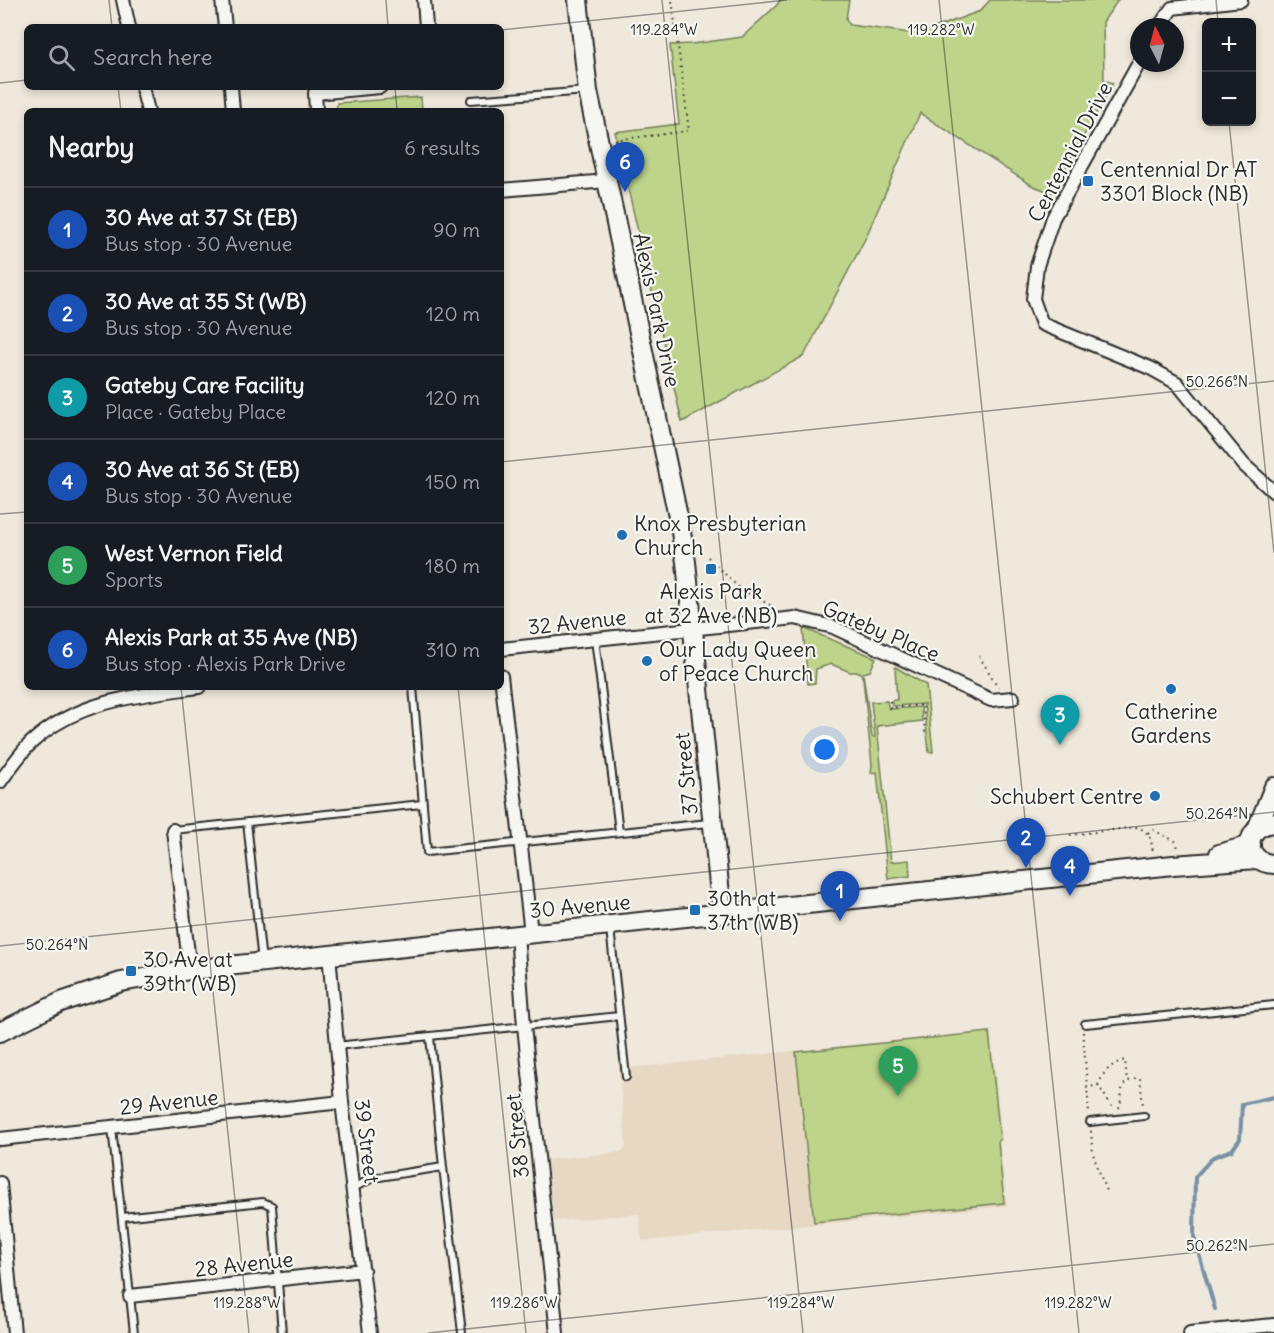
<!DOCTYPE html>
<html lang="en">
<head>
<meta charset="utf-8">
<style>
	:root { --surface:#171b24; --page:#242831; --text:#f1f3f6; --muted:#9ea1a6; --line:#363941; --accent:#8c9099 }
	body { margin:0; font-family:Delius,sans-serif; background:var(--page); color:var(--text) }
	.controls { position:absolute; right:18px; top:18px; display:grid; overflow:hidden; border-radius:9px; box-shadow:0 3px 9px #0003 }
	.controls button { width:54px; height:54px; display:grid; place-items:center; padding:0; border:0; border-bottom:2px solid var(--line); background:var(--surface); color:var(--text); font:30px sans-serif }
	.compass { position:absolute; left:1130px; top:18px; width:54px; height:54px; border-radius:50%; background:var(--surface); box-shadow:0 3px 9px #0003; rotate:354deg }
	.you { position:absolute; left:825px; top:750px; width:21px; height:21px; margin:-15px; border:4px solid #fff; border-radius:50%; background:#1a73e8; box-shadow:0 0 0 9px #1a73e833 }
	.badge { display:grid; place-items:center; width:39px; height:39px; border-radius:50%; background:var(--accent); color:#fff; font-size:20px; font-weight:700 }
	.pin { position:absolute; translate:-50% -50px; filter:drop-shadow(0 2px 3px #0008) }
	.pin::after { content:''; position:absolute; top:32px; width:21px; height:18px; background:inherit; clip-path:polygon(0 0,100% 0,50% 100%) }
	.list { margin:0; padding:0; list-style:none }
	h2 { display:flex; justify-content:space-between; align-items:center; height:78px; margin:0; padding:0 24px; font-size:26px }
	h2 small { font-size:20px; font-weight:400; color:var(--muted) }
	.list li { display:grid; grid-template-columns:39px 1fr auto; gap:18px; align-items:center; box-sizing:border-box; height:84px; padding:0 24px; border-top:2px solid var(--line) }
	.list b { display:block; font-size:22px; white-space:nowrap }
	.list p { margin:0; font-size:20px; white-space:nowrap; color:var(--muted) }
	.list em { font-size:20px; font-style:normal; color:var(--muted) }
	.icon { flex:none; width:33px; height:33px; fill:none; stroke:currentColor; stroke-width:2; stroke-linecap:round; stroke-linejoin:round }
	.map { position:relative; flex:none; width:1274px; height:1333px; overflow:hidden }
	.search { position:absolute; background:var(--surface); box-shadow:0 3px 9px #0003; left:24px; top:24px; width:480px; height:66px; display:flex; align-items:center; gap:15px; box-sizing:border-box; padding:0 21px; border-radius:9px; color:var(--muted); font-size:22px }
	.panel { position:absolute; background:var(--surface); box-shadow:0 3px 9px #0003; left:24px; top:108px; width:480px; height:582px; border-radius:9px }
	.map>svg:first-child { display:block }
	.built { fill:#e6d8c2 }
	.green { fill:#bdd48a; stroke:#74805a; stroke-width:1.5 }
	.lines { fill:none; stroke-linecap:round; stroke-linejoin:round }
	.stream { stroke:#7890a5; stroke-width:4 }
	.lane-casing { stroke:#2b2b2b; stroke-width:10 }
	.street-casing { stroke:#2b2b2b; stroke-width:16 }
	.secondary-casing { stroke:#2b2b2b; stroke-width:22 }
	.path { stroke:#2b2b2b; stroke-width:2; stroke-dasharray:1.5 4.5; stroke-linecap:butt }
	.lane { stroke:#f6f6f2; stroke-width:6 }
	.street { stroke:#f6f6f2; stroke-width:12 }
	.secondary { stroke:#f6f6f2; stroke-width:18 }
	.ticks { fill:none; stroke:#2b2b2b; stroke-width:1.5; stroke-opacity:0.45 }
	.poi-dot { fill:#1f6fb2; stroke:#f6f6f2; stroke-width:2 }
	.labels { text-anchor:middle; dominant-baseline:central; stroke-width:4.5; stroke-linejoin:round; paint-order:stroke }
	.street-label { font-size:21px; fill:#2b2b2b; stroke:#f6f6f2 }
	.poi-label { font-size:21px; fill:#2b2b2b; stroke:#f6f6f2; text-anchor:start }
	.ticks-label { font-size:15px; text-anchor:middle; fill:#2b2b2b; stroke:#f6f6f2; stroke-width:4.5; stroke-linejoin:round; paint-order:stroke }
</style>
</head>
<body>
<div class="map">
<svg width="1274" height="1333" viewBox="0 0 1274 1333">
	<rect width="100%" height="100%" fill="#efe8dc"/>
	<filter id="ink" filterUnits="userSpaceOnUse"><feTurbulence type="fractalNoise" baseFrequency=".0167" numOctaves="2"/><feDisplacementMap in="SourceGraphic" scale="12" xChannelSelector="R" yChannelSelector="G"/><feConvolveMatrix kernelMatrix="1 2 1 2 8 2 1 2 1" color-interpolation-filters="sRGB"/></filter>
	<g filter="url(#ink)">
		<!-- built -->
		<path class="built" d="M991,1031L1002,1141H999L1007,1206L642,1241L639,1214L554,1221L547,1160L621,1152L626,1147L619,1069Z"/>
		<!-- green -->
		<path class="green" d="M780,0H849L846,19L850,25L918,34L980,11L990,0H1118L1103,22L1104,80L1113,83L1052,193L1031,185L920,113L866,237L804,356L682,422L615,132L679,124L670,45L692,44L742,37L777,5Z
			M421,97L422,111H336L337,103Z
			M803,628L876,658L870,671L863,673L872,737H875L871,702L887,701L889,709L921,707L922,721L877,726L891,862L909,860L910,876L888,879L877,772L871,773L872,765L863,679L860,672H850L831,664L816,669L815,683L808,684Z
			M895,667L926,685L933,752H929L924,704L892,706V700H897Z
			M989,1032L1000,1140L998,1141L1004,1203L814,1222L796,1052Z"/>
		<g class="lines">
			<!-- stream -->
			<path class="stream" d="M1215,1309L1194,1237L1195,1177L1213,1157L1232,1150L1240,1139L1242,1104L1274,1097"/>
			<defs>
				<path id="lane" d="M471,100L587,91
					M595,639L619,831
					M413,687L427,852L709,823
					M247,822L262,962
					M173,830L422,804
					M610,928L626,1077
					M1085,1024L1274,1005
					M430,1037L443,1167L462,1333
					M336,1046L619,1016
					M1090,1122L1144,1116
					M112,1128L134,1333
					M353,1188L373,1178L443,1167
					M122,1217L263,1202L272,1206L282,1333"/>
				<path id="street" d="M123,0L129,27
					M222,0L225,27
					M424,0L426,27
					M1159,27L1172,8L1241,0
					M1139,63L1053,218L1037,266L1033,299L1042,324L1150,368L1177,383L1244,465L1274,492
					M142,87L148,111
					M231,87L233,111
					M316,111L315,93L380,87
					M501,190L607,181
					M501,649L795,618L833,627L991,700L1013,698
					M501,676L531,933
					M0,782C10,769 20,753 32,742C77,700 140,695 199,687
					M173,830L190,970
					M517,934L524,1026L557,1333
					M329,954L342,1102L370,1333
					M0,1139L342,1102
					M0,1183L14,1333
					M130,1296L363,1270
					M1190,1333L1274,1325"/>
				<path id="secondary" d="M578,0L588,91L680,526L686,562L722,914
					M1274,823C1242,825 1243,863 1274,864
					M1257,829L1274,787
					M1219,854L1251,845
					M0,1032L61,1002L121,982L190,970L1173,865L1257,859"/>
			</defs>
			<!-- lane casing -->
			<use href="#lane" class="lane-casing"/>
			<!-- street casing -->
			<use href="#street" class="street-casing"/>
			<!-- secondary casing -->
			<use href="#secondary" class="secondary-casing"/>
			<!-- path -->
			<path class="path" d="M615,140L689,131L672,0
				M708,557L740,589L772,606
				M979,656L998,687
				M890,701V708L923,705L925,733
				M1148,833L1153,830L1177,842L1178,850
				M1070,835L1137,827C1151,833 1151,839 1153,853
				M1083,1032L1089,1113
				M1098,1085L1114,1110
				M1086,1088L1098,1085C1104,1071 1111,1064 1125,1060L1127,1081
				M1119,1108C1125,1091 1115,1082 1140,1078L1143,1106
				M1091,1131L1093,1154L1107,1194"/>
			<!-- lane -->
			<use href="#lane" class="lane"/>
			<!-- street -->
			<use href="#street" class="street"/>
			<!-- secondary -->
			<use href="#secondary" class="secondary"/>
		</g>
	</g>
	<!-- ticks -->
	<path class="ticks" d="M109,0L112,27M386,0L388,27M662,0L803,1333M939,0L1079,1333M1216,0L1218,22M501,30L787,0M0,83L27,80M118,87L121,111M395,87L397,111M1229,122L1274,553M501,462L1274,381M0,514L27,512M181,687L249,1333M458,687L526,1333M0,946L1274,812M428,1333L1274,1244"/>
	<!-- markers -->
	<g class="poi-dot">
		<rect x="1082" y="175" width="12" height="12" rx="3"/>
		<circle cx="622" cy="535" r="6"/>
		<rect x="705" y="563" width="12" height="12" rx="3"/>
		<circle cx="647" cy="661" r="6"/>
		<circle cx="1171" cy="689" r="6"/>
		<circle cx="1155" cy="796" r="6"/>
		<rect x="689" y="904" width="12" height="12" rx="3"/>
		<rect x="125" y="965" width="12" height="12" rx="3"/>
	</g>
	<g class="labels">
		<!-- street labels -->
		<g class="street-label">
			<text transform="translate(1070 152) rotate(-62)">Centennial Drive</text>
			<text transform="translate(657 310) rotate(78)">Alexis Park Drive</text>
			<text transform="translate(577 622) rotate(-6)">32 Avenue</text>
			<text transform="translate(881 631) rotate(23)">Gateby Place</text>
			<text transform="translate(686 774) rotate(-96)">37 Street</text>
			<text transform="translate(580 906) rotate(-5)">30 Avenue</text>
			<text transform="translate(169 1102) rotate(-6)">29 Avenue</text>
			<text transform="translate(517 1136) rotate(-96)">38 Street</text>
			<text transform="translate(367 1141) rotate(83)">39 Street</text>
			<text transform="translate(244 1264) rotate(-6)">28 Avenue</text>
		</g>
		<!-- poi labels -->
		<g class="poi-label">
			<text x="1100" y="169">Centennial Dr AT<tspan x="1100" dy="24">3301 Block (NB)</tspan></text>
			<text x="634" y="523">Knox Presbyterian<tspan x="634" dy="24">Church</tspan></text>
			<text x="711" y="591" text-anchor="middle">Alexis Park<tspan x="711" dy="24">at 32 Ave (NB)</tspan></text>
			<text x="659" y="649">Our Lady Queen<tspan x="659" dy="24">of Peace Church</tspan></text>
			<text x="1171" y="711" text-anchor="middle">Catherine<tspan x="1171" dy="24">Gardens</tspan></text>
			<text x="1143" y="796" text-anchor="end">Schubert Centre</text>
			<text x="707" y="898">30th at<tspan x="707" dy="24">37th (WB)</tspan></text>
			<text x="143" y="959">30 Ave at<tspan x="143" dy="24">39th (WB)</tspan></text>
		</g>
	</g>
	<g class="ticks-label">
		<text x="664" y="35">119.284°W</text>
		<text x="941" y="35">119.282°W</text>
		<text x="1217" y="387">50.266°N</text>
		<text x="1217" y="819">50.264°N</text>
		<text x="57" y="950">50.264°N</text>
		<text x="1217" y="1251">50.262°N</text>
		<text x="247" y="1308">119.288°W</text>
		<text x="524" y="1308">119.286°W</text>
		<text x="801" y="1308">119.284°W</text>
		<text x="1078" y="1308">119.282°W</text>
	</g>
</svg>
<div class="controls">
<button>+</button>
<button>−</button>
</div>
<svg class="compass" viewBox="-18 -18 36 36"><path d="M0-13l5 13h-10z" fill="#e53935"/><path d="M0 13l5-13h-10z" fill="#9ea1a6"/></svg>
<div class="you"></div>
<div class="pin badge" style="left:840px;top:921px;background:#1a4fb4">1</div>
<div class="pin badge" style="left:1026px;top:868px;background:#1a4fb4">2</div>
<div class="pin badge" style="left:1060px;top:745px;background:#0f9aa8">3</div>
<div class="pin badge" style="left:1070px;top:896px;background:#1a4fb4">4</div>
<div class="pin badge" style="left:898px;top:1096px;background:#2e9e5b">5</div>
<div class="pin badge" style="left:625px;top:192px;background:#1a4fb4">6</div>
<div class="search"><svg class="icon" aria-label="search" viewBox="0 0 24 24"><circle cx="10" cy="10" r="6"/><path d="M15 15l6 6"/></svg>Search here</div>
<section class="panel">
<h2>Nearby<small>6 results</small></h2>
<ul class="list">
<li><span class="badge" style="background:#1a4fb4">1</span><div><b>30 Ave at 37 St (EB)</b><p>Bus stop · 30 Avenue</p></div><em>90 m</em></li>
<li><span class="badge" style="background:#1a4fb4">2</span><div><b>30 Ave at 35 St (WB)</b><p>Bus stop · 30 Avenue</p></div><em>120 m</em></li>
<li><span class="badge" style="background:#0f9aa8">3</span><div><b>Gateby Care Facility</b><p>Place · Gateby Place</p></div><em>120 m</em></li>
<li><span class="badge" style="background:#1a4fb4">4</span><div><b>30 Ave at 36 St (EB)</b><p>Bus stop · 30 Avenue</p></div><em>150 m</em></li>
<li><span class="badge" style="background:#2e9e5b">5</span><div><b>West Vernon Field</b><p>Sports</p></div><em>180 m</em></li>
<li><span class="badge" style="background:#1a4fb4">6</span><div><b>Alexis Park at 35 Ave (NB)</b><p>Bus stop · Alexis Park Drive</p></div><em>310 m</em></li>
</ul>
</section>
</div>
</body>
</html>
